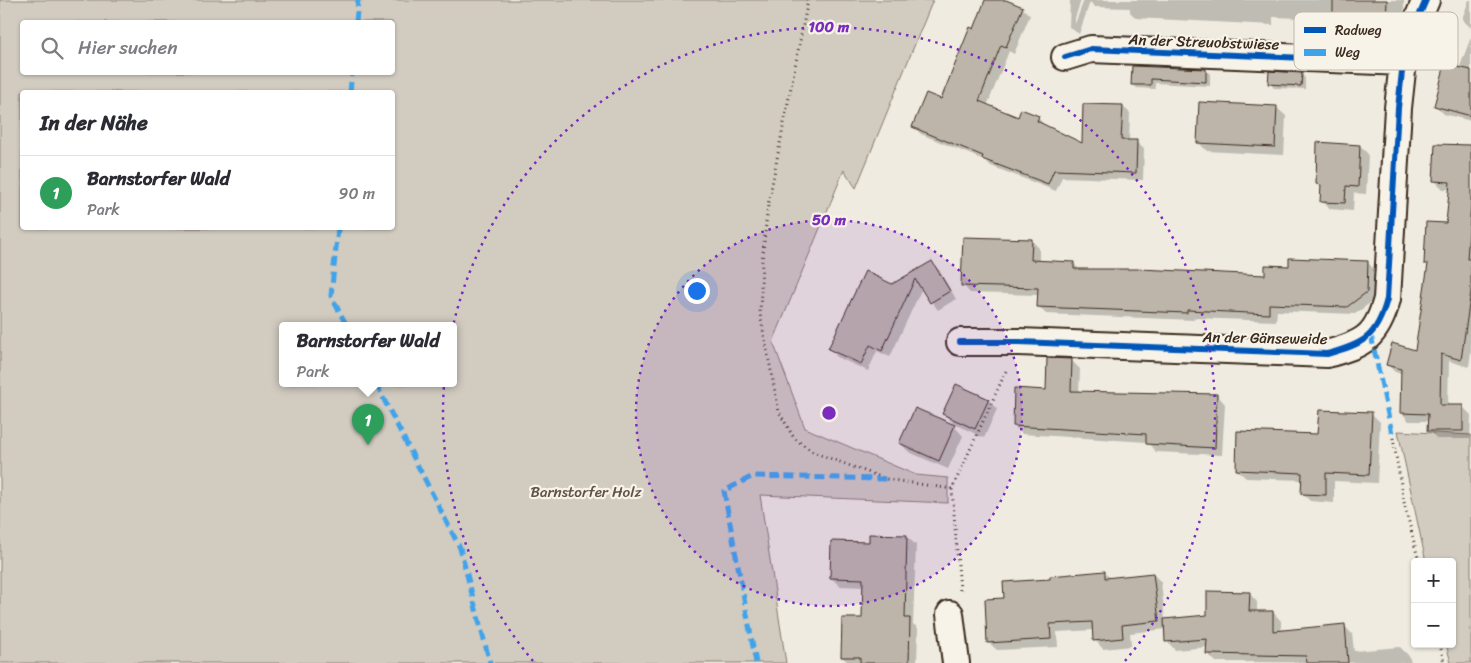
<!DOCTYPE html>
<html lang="de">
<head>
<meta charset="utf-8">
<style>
	:root { --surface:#fff; --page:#f2f2f3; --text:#2b2b33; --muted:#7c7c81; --line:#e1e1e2; --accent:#d1495b }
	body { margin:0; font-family:Sriracha,sans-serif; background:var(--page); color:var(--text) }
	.controls { position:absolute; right:15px; bottom:15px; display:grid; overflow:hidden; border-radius:5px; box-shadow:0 1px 4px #0004 }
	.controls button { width:45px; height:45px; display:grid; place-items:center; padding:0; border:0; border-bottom:1px solid var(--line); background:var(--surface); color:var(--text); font:25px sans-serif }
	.you { position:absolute; left:696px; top:290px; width:18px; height:18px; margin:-12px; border:4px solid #fff; border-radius:50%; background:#1a73e8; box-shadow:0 0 0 8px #1a73e833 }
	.badge { display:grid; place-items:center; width:32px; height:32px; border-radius:50%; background:var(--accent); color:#fff; font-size:16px; font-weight:700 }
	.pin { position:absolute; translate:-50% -41px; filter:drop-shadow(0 1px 2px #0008) }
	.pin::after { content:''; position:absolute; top:26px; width:18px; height:15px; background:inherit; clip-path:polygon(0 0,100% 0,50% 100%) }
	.popup { position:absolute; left:279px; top:322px; width:178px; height:65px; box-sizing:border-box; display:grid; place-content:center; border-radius:5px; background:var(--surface); filter:drop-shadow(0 1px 4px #0005); font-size:16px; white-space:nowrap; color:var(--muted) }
	.popup b { font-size:19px; color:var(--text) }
	.popup::after { content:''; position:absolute; left:50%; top:100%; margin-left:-10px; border:10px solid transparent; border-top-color:var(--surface) }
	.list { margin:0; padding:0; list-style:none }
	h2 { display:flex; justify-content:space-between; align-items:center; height:65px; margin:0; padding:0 20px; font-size:21px }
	h2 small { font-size:16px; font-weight:400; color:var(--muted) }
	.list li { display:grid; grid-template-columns:32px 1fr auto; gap:15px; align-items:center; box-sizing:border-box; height:75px; padding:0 20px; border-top:1px solid var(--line) }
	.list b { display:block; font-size:19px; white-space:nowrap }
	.list p { margin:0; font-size:16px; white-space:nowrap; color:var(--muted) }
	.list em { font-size:16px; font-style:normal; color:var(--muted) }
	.icon { flex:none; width:28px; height:28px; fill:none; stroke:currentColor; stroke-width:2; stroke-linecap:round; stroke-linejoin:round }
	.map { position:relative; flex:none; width:1471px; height:663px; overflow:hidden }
	.search { position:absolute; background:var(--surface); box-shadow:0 1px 4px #0004; left:20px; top:20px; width:375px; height:55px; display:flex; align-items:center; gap:12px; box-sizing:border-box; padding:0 18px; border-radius:5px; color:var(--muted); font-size:19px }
	.panel { position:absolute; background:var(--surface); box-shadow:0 1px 4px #0004; left:20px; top:90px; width:375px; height:140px; border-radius:5px }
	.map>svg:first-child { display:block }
	.green { fill:#d1cbc0; stroke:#867a6f; fill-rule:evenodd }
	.shadow { fill:#0003 }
	.building { fill:#bdb5aa; stroke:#3b2a1e }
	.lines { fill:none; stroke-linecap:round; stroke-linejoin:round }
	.street-casing { stroke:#3b2a1e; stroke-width:30 }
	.path { stroke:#3b2a1e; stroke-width:3; stroke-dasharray:1 4; stroke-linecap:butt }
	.street { stroke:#f7f3e8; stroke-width:26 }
	.quiet { stroke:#3fa3ea; stroke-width:5; stroke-dasharray:10 5; stroke-linecap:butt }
	.cycleway-casing { stroke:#f7f3e8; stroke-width:9 }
	.cycleway { stroke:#0057b8; stroke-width:6 }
	.ring { fill:none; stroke:#7b2cbf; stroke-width:2.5; stroke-dasharray:2.5 5 }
	.labels { text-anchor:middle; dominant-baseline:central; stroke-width:4.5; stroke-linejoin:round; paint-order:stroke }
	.street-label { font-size:15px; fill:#3b2a1e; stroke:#f7f3e8 }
	.park-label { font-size:15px; fill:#605246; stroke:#f7f3e8 }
	.key { fill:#f7f3e8; stroke:#bfb7ab; stroke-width:1 }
	.key-label { font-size:14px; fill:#3b2a1e }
	.centre { fill:#7b2cbf; stroke:#f7f3e8; stroke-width:2.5 }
	.ring-label { font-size:15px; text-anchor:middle; font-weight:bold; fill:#7b2cbf; stroke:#f7f3e8; stroke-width:4.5; stroke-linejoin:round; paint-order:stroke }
</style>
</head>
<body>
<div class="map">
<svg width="1471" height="663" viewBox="0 0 1471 663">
	<rect width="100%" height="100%" fill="#efebe0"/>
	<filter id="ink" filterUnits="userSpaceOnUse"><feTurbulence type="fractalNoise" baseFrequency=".02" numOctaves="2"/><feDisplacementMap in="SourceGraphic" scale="10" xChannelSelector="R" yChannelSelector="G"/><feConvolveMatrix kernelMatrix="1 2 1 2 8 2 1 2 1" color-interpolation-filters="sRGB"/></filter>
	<g filter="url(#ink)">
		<!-- green -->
		<path class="green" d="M0,0H933L856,188L844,170L773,342L805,428L916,475L948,478V503L760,495L786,663H0ZM22,22H392V72H22ZM22,92H392V228H22ZM453,326V384H283V326Z
			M1398,431L1471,435V663H1451L1446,644H1452V562H1426Z"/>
		<!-- shadow -->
		<path class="shadow" d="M987,0H1003L1022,8L1030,15L1014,54L1009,51L987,106L1019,119L1022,111L1038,118L1045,126L1083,145L1122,106L1130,113L1129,141L1136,142L1144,149L1143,180L1062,177L1056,191L991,166L986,161L921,134L914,127L941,101Z
			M1070,0H1081L1075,18V24L1084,0H1404V18H1392V30L1341,29L1325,19L1273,17V25L1136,18L1130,12V8L1095,7L1090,2L1079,34L1069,27Z
			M1469,0H1471V28L1462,19Z
			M1471,37V121L1444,114L1435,105L1459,69Z
			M1133,67L1206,70L1210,74V86L1155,83V89L1137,88L1132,84Z
			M1301,74L1305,78V89L1274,88L1270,83Z
			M1276,107L1286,116L1284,155L1207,151L1198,142Z
			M1360,146L1368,154L1366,194L1354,193L1353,211L1330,209L1322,201V189L1317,184Z
			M1471,147V351L1469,367L1449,361L1448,406L1463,407L1471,415L1470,439H1437L1429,430V421H1409L1401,412L1402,374L1395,372L1387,364L1416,352L1429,267L1426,264L1448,224L1451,189H1443L1435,181Z
			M1031,240L1039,248V262L1074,264L1080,270L1266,277L1290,267L1367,262L1375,270L1374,300L1355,314L1277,311L1276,321L1194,318V320L1046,314L1038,306L1039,295L970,293L963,285Z
			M931,263L939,270L956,299L938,310L922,288L890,357L877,351L868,371L837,357L830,349L893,286Z
			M1071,360L1080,369L1079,392L1217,395L1225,404L1222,455L1156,452L1147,442L1022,434L1014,426L1048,391Z
			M988,400L997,409L984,438L953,423L944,414Z
			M916,409L954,426L963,436L948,469L909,452L900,443Z
			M1371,413L1380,422L1377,483L1334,481V503L1310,501L1302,493L1303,480L1246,478L1237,470Z
			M907,537L916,545L913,624L918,628L917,663H849L842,657L863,619L864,587L840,586L831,578L870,543Z
			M1104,572L1110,578L1153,574L1161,582L1165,620L1208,616L1249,593L1257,602V612H1273L1281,621V631L1344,625L1352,634L1354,651L1400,647L1409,656L1411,663L1216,662L1208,654V647L1175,650L1167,641L1166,629L1130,633L1131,646L1103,649L1095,640L1094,630L1057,632L1058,647L997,650L988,642L1005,599L1052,580Z"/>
		<!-- building -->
		<path class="building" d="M985,0H1006L1023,7L1006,47L1001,45L979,101L1018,117L1021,109L1039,116L1037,121L1082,143L1083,104L1123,105L1121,140H1137L1136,173L1054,170L1048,184L982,159L983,156L912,127L926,93L941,99L970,27L974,29Z
			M1333,0H1387L1386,24L1333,23Z
			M1445,64L1471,70V116L1434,106Z
			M1132,66L1206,69V82L1151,79V85H1131Z
			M1269,71L1302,73L1301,86L1268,84Z
			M1199,102L1277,106L1275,147L1197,143Z
			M1317,142L1360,145L1358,187L1346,186L1345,203L1320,202L1321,185L1316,184Z
			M1435,144L1471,145V203L1467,259H1471V291L1461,360L1441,354L1440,405H1463V431H1427L1428,414L1400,413L1401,369L1386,365L1392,343L1415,350L1428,264H1424L1426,222L1446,223L1450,182L1433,181Z
			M963,237L1032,239L1031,260L1074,262V269H1140L1265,275V265L1289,266V258L1368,261L1367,292L1347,307L1269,304V314L1187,310V313L1037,307L1038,288L961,286Z
			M932,261L950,291L930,303L915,279L882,351L870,345L861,364L828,349L865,271L892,284Z
			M1047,358L1072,359L1071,391L1217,394L1215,448L1146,444V434L1013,426L1014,388L1046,390Z
			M956,384L989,399L975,429L942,414Z
			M915,408L955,425L939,461L899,443Z
			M1319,410L1372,412L1369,475L1326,473V495L1301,494L1302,473L1236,470L1237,431L1317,434Z
			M869,534L907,535L905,618H910L909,663H860V657H841L842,618H862L863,579L830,578L831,541L869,542Z
			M1105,571V578L1153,573L1159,621L1122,625L1123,638L1093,641L1092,622L1050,624L1051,639L987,643L985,599L1004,598L1003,582L1050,579V576Z
			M1207,591L1250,592L1249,611H1273V631L1345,624L1348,663H1307L1306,656L1206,654L1207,639L1165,642L1164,619L1207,615Z"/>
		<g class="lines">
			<defs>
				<path id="street" d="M1065,57L1091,49L1403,62
					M960,342H1019L1327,354C1364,344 1377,337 1387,299L1398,108L1403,62L1410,37L1426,0
					M950,614L956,663"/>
			</defs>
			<!-- street casing -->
			<use href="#street" class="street-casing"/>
			<!-- path -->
			<path class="path" d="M808,0L768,205L762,261L760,314L779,412L794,438L813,452L886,479L952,489
				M1393,438L1404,502L1419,562
				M960,590L952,489L1007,369
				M1440,644L1444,663"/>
			<!-- street -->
			<use href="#street" class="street"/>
			<!-- quiet -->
			<path class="quiet" d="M356,22L358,0
				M350,92L352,72
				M338,228L331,296L347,326
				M1371,335L1393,438
				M376,384L460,548L490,663
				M756,663L724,491L753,476L886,479"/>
			<defs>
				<path id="cycleway" d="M1065,57L1091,49L1403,62
					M960,342H1019L1327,354C1364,344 1377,337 1387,299L1398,108L1403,62L1410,37L1426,0"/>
			</defs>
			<!-- cycleway casing -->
			<use href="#cycleway" class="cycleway-casing"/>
			<!-- cycleway -->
			<use href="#cycleway" class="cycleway"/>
		</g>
	</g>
	<!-- distance rings -->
	<circle cx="829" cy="413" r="193" fill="#7b2cbf" fill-opacity=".12"/>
	<g class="ring">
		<circle cx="829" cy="413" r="193"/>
		<path d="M533 661A386 386 0 1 1 1125 661"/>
	</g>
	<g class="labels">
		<!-- street labels -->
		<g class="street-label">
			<text transform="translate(1204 42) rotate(2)">An der Streuobstwiese</text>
			<text transform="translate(1265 338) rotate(1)">An der Gänseweide</text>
		</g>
		<!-- park labels -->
		<g class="park-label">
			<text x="586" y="492">Barnstorfer Holz</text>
		</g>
	</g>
	<!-- legend -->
	<rect x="1294" y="12" width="164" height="58" rx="8" class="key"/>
	<rect x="1304" y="27" width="22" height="6" fill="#0057b8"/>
	<rect x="1304" y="49" width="22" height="7" fill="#3fa3ea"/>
	<g class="key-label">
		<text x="1335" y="35">Radweg</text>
		<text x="1335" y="57">Weg</text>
	</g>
	<circle cx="829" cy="413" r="8" class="centre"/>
	<g class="ring-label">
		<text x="829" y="32">100 m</text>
		<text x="829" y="225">50 m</text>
	</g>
</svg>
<div class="controls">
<button>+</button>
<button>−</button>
</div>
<div class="you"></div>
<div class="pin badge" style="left:368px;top:445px;background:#2e9e5b">1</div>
<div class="popup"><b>Barnstorfer Wald</b>Park</div>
<div class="search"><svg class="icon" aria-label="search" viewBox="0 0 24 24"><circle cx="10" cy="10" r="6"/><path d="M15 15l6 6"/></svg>Hier suchen</div>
<section class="panel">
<h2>In der Nähe<small></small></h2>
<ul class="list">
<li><span class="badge" style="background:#2e9e5b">1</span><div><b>Barnstorfer Wald</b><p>Park</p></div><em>90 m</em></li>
</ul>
</section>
</div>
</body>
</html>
